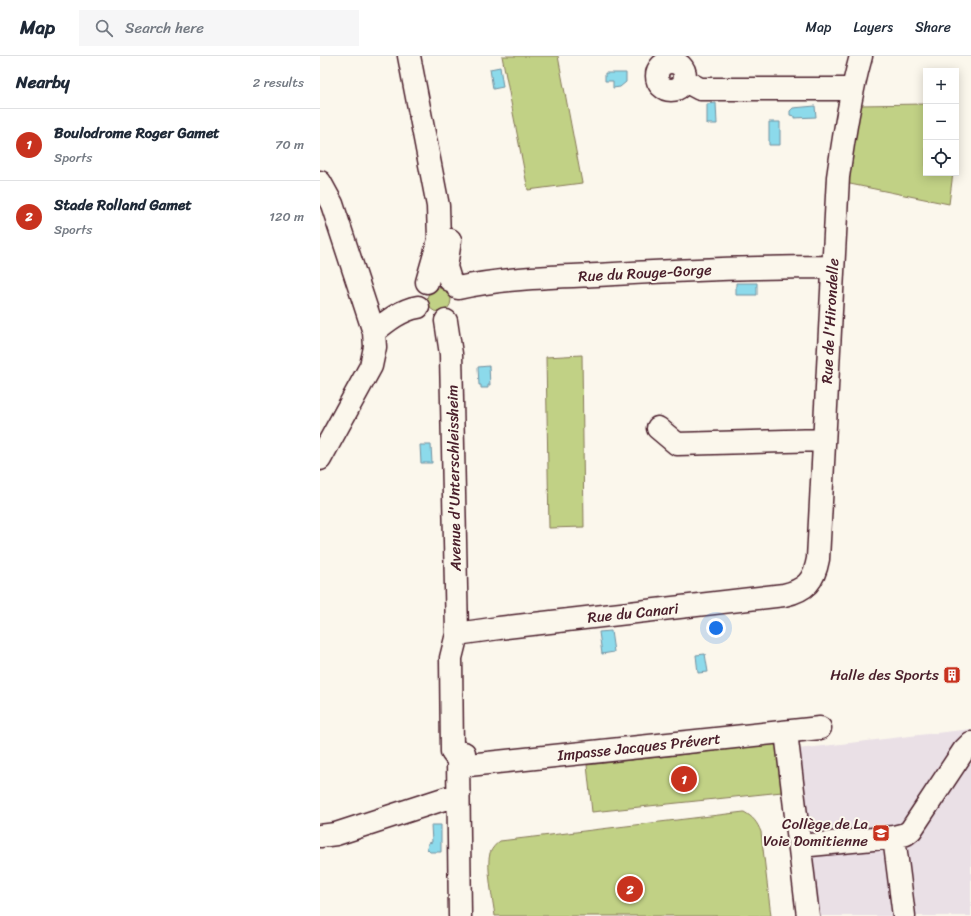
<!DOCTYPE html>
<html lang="en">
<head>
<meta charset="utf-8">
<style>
	:root { --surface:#fff; --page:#f6f6f7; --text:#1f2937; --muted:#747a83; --line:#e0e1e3; --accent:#c8321e }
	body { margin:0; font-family:Sriracha,sans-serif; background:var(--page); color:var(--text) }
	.controls { position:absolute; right:12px; top:12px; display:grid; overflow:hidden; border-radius:0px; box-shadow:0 2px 10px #0003 }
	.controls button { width:36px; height:36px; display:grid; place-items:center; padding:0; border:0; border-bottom:1px solid var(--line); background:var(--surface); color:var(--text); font:20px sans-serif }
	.you { position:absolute; left:396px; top:572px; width:14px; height:14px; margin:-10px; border:3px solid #fff; border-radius:50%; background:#1a73e8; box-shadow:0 0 0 6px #1a73e833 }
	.badge { display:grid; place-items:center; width:26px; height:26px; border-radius:50%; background:var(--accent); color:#fff; font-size:13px; font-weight:700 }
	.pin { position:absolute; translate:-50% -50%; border:2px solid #fff; box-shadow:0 1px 4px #0006 }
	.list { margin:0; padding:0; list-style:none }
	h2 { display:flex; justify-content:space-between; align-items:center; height:52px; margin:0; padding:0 16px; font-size:17px }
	h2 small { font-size:13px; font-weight:400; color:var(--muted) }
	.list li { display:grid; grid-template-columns:26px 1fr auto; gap:12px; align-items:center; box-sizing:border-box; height:72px; padding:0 16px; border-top:1px solid var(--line) }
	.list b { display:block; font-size:15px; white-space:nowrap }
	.list p { margin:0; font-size:13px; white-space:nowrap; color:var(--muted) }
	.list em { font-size:13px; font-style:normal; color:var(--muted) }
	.icon { flex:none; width:22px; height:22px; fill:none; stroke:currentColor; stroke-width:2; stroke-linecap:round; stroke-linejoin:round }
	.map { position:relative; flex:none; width:651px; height:860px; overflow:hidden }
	header { display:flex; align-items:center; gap:24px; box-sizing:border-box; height:56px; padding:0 20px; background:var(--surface); border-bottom:1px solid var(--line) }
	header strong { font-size:19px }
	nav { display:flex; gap:22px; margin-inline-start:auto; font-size:14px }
	.search { width:280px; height:36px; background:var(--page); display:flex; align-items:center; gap:10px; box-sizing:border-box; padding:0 14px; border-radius:0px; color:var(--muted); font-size:15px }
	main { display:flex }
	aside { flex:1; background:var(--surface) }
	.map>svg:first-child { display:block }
	.built { fill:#eae0e6 }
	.green { fill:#c1d185; stroke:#867858 }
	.water { fill:#8cdaeb; stroke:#728f9e }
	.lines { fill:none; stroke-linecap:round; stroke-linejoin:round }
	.minor-casing { stroke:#4a1f2b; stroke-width:25 }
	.minor { stroke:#fbf7ec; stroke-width:22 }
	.labels { text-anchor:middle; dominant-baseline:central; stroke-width:4; stroke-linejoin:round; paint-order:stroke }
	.street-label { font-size:15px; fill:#4a1f2b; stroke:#fbf7ec }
	.poi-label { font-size:15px; fill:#4a1f2b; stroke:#fbf7ec; text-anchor:end }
</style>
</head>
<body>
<header>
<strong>Map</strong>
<div class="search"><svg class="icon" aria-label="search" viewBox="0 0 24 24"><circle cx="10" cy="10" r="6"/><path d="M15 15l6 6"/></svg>Search here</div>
<nav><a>Map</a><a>Layers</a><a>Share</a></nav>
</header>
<main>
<aside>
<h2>Nearby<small>2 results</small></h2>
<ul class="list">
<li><span class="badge">1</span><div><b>Boulodrome Roger Gamet</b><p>Sports</p></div><em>70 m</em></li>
<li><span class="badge">2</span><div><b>Stade Rolland Gamet</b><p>Sports</p></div><em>120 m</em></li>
</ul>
</aside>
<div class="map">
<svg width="651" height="860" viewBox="0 0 651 860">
	<rect width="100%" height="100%" fill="#fbf7ec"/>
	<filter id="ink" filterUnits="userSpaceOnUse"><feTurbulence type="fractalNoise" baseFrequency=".025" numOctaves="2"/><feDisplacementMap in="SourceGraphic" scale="8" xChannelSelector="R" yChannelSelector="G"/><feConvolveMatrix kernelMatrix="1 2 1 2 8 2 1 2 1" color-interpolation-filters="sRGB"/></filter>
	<g filter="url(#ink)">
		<!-- built -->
		<path class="built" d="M651,673V860H481L460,695Z"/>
		<!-- green -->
		<path class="green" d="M182,0H238L262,127L208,134Z
			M606,48V117H633L629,148L525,127L539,49Z
			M107 244a12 12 0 1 1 24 0a12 12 0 1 1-24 0Z
			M262,299L264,471L229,472L226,301Z
			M457,688L462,736L272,756L267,709Z
			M424,756C433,761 437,766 441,776L451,860H175C173,845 166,811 170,797C172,792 176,788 180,785Z"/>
		<!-- water -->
		<path class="water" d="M180,11L183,31L173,33L170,13Z
			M285,17H306V26L300,31L293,32V25H285Z
			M396,47L397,68H387V48Z
			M495,50L496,61L474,62V60L470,59V55L473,52Z
			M449,66H460V89H449Z
			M416,227H437V239H416Z
			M169,310L170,329H168V332H161V329H159L158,311Z
			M100,389H111L112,407H101Z
			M291,575L294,596L282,598L279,576Z
			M385,598L388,616L378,617L376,599Z
			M111,769H121V796H110L107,793L108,787L112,786Z"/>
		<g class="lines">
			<defs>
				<path id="minor" d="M89,0L118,150L119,184L107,226
					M337 20a14 14 0 1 1 28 0a14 14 0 1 1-28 0Z
					M365,25L380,33H532
					M0,126L12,148L54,276
					M130,224L126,211L130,184
					M138,232C183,222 230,221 277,219C356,214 434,211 513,211
					M126,265L131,298L137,578L131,602L132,696L138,704
					M338,372L357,388L504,384
					M0,403L51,310L55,291L54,276C67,265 81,254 98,251
					M137,578L179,572L464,539C486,534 494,525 498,503L518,121C524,80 530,40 541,0
					M466,676L488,860
					M139,710L500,672
					M0,780L16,778L139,738
					M574,781L584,860
					M480,790L574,781L586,778L591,774L644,694L651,687
					M140,860L138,704L144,697"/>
			</defs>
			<!-- minor casing -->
			<use href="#minor" class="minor-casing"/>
			<!-- minor -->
			<use href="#minor" class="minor"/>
		</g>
	</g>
	<!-- icons -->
	<defs>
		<symbol id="building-square" viewBox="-11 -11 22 22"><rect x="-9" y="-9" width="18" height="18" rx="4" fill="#c8321e" stroke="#fbf7ec"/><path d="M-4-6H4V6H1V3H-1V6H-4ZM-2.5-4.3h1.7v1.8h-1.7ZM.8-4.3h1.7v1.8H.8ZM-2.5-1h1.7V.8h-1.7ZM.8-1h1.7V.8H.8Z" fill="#fff"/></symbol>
		<symbol id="school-square" viewBox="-11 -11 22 22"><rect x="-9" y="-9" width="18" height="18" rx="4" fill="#c8321e" stroke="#fbf7ec"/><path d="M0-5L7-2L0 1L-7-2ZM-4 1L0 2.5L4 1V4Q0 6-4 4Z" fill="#fff"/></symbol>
	</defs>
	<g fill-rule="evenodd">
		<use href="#building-square" x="622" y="609" width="20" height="20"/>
		<use href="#school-square" x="551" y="767" width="20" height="20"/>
	</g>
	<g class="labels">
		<!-- street labels -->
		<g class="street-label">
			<text transform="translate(325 217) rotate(-3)">Rue du Rouge-Gorge</text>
			<text transform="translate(510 265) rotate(-87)">Rue de l'Hirondelle</text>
			<text transform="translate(134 422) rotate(-91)">Avenue d'Unterschleissheim</text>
			<text transform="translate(313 557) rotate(-6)">Rue du Canari</text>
			<text transform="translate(319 691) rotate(-6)">Impasse Jacques Prévert</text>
		</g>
		<!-- poi labels -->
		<g class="poi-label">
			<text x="619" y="619">Halle des Sports</text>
			<text x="548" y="768">Collège de La<tspan x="548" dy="17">Voie Domitienne</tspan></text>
		</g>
	</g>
</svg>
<div class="controls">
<button>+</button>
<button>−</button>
<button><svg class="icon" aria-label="locate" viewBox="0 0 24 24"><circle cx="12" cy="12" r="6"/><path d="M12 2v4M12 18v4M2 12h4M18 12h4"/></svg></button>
</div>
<div class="you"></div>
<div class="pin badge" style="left:364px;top:723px">1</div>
<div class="pin badge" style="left:310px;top:833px">2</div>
</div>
</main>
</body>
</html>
